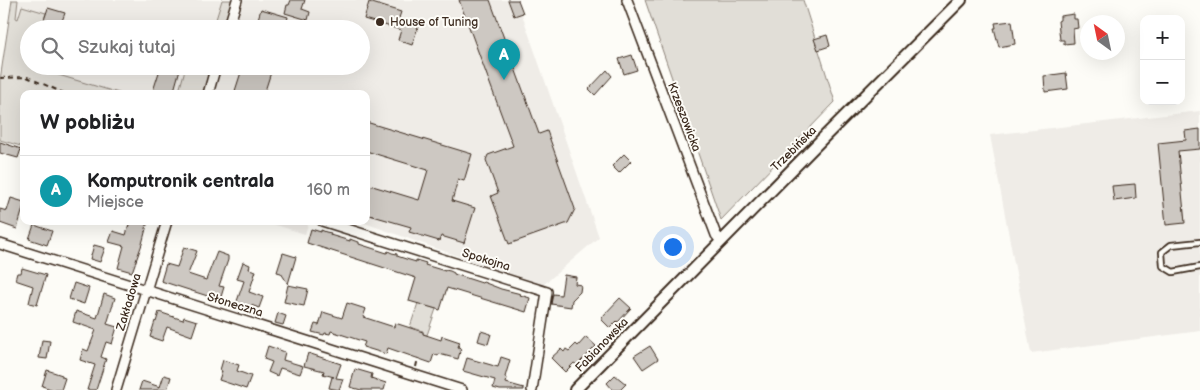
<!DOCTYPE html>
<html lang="pl">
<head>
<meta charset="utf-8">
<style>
	:root { --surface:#fff; --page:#f6f6f6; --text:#202124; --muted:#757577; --line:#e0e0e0; --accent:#3b2a1e }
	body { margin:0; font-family:"Balsamiq Sans",sans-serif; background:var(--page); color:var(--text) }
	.controls { position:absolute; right:15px; top:15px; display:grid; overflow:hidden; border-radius:10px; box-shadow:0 5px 20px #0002 }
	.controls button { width:45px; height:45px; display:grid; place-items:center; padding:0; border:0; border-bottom:1px solid var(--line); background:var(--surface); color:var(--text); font:25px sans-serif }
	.compass { position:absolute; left:1080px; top:15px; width:45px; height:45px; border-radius:50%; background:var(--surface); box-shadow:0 5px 20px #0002; rotate:327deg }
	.you { position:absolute; left:672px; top:246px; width:18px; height:18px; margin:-12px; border:4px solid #fff; border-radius:50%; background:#1a73e8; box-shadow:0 0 0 8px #1a73e833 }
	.badge { display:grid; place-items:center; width:32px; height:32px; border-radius:50%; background:var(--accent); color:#fff; font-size:16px; font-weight:700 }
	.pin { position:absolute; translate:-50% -41px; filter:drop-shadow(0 1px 2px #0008) }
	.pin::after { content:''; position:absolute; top:26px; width:18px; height:15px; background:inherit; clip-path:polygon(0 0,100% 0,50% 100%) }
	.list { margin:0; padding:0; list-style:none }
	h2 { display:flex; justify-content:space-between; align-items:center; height:65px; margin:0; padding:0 20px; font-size:21px }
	h2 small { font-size:16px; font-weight:400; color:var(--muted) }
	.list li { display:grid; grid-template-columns:32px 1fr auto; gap:15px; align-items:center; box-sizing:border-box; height:70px; padding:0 20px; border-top:1px solid var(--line) }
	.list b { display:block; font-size:19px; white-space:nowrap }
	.list p { margin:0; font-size:16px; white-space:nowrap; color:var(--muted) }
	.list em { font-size:16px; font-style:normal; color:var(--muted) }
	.icon { flex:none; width:28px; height:28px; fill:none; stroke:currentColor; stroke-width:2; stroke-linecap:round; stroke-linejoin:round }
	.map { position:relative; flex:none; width:1200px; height:390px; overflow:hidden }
	.search { position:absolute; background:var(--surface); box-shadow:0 5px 20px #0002; left:20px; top:20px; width:350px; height:55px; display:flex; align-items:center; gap:12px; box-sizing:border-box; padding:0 18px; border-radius:28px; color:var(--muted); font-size:19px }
	.panel { position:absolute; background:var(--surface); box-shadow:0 5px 20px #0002; left:20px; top:90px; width:350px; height:135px; border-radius:10px }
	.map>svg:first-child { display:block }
	.built { fill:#efece7; fill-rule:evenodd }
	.green { fill:#e1ded7; stroke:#8e847a }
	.building { fill:#cdc8c2; stroke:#3b2a1e }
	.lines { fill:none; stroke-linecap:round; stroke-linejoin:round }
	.service-casing { stroke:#3b2a1e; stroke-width:8 }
	.minor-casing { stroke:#3b2a1e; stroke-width:12 }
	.tertiary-casing { stroke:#3b2a1e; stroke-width:14 }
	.path { stroke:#3b2a1e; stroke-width:2; stroke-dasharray:5 4; stroke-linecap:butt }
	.service { stroke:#fdfcf7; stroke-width:4.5 }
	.minor { stroke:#fdfcf7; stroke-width:9 }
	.tertiary { stroke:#fdfcf7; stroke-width:10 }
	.poi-dot { fill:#3b2a1e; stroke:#fdfcf7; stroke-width:2 }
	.labels { text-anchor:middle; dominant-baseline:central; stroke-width:4; stroke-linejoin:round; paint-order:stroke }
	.poi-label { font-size:12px; fill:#3b2a1e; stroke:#fdfcf7; text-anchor:start }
	.street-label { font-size:12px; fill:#3b2a1e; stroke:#fdfcf7 }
</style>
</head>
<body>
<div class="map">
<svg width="1200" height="390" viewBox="0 0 1200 390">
	<rect width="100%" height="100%" fill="#fdfcf7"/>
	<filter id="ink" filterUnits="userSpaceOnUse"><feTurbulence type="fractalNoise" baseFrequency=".02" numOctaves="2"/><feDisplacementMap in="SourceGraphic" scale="10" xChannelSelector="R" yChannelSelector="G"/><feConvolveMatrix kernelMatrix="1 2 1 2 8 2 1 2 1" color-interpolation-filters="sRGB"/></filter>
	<g filter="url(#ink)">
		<!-- built -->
		<path class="built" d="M12,0H517L599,237L542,286L359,221H366V94H24V147L0,140V80ZM29,29H361V66H29Z
			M1200,111V331L1031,353L990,135Z
			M263,221H309L305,234Z"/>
		<!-- green -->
		<path class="green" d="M12,0H18L16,18L18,19L22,6L46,13L41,29H29V66H54L52,73L122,94H24V147L0,140V80Z
			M222,0H232L223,29H213Z
			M645,0H803L835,102L721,220Z
			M186,66H204L205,67L208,77L202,94H173L174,90L179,91Z
			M418,303L436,309L427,335L423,334V331L410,327Z"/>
		<!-- building -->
		<path class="building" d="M291,0H305L302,9L310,12L308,20L285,13L287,5H289Z
			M459,0H490L539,134L547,131L575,209L568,223L509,244L491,196L498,193L486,160L488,155L513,146Z
			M508,0H518L523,13L514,16Z
			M369,2L401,12L398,21L418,27L412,45L398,40L401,30L364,19Z
			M48,8L65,13L59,29H41Z
			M261,9L288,17L285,29H255Z
			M1074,14V19H1077L1078,28L1073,29L1074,43L1064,44V40H1060L1058,21L1060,20V16Z
			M1012,21L1015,44L999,47L994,28H996L995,23Z
			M827,35L830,46L818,50L814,39Z
			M632,55L637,70L624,74L619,59Z
			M161,66H171L180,69L173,94H152Z
			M243,66H273L264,94H234Z
			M607,70L612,76L595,95L589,89Z
			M1066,73L1068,89L1045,92L1044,76Z
			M366,122L472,154L464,181L458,179L452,201L475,208L464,243L441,236L439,241L409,232L411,227L366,214V184L419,200L428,170L366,151Z
			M1200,129V149L1178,151L1185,223L1166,225L1158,143L1186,140L1185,131Z
			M0,142L21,149L18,158L0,153Z
			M624,154L631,161L619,173L612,166Z
			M1135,184L1136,198L1114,201L1112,186Z
			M11,198L24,202V205L17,229L0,223V209L7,211Z
			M130,221H148L142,244L132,272L118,268L124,246L109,242L113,231L126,235Z
			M34,225L52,231L47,245L29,239Z
			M311,229L321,232V230L326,232L331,233L330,235L350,241V239L355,241L359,242V244L387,253L388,251L392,253L397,254V256L406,259L416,262V260L426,263L425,265L445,271V270L450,271L454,273V274L482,283L483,282L501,289L521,294L520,295L530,298L526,312L447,288L440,310L409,301L416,278L307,243Z
			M94,245L105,248L100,262L90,259Z
			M184,247L197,251L188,274L206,280L217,252L228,256V260L219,286L224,287L220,300L161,281L166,264L177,267Z
			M283,253L296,257L288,284L281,273L277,272Z
			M243,262L250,265L249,269L256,271L249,292L263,297L259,308L251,305L250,309L236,304L244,281L237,279Z
			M22,268L46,275L37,305L29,303L33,286L15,280L17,273H21Z
			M564,275L576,277L575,284L581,285L580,292L572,300L571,307L551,304L553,294L561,295Z
			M74,283L89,288L84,304L69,299Z
			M288,285L308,289L304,306L284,302Z
			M104,294L115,298L107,324L117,327L112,344L106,342L101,357L106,359L96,390H87L95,365L80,360L83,349L88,351L96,330L73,322L76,311L97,318Z
			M620,298L631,308L618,322L617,321L610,328L602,320V317Z
			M347,303L366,309L363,317L394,327L395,323L423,332V334L441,340L442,336L460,342L458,347L461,348L458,359L439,354L438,356L434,354L431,363L388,348L386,354L363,347L365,342L331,331L330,334L325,333L324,335L312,332L315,324L319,325L323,312L342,318Z
			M159,312L183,320L184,317L197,321L192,336L167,327L162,341L150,337L155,321L156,322Z
			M278,313L286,316L283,325L275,323Z
			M481,331L491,334L488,344L478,341Z
			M586,337L596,346L577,365L574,363L565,372L551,358L561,349L564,352L566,349L569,351L576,344L578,346Z
			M42,340L50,341L47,359L39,358Z
			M268,346L285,352L283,360L303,366L300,374L280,368L277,376L268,372L272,362L264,359Z
			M650,346L658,359L643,369L634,356Z
			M308,353L341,364L336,378L343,379L339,390L329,388L332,377H334L323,374L324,371L304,366Z
			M501,357L510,360L505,377L507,378L506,383L524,388V390H500L493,388L495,380L463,371L467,358L498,367Z
			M223,360L239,365L237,371L251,376L246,389L219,380L222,371L220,370Z
			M355,369L372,374L371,378L386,383L384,390H361L350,387Z
			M47,370L62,375V377L65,378L61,390H54L42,386Z
			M164,375L171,377L167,390H139L142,381L160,387Z
			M615,375L626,384L620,390H613L607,383Z"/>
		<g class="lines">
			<defs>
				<path id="service" d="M1200,242L1171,245L1162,252L1163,266L1173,272L1200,267"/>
				<path id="minor" d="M627,0L716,235L721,241
					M228,29L237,0
					M208,94L216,66
					M322,221L547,292L532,390
					M0,244L462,390
					M116,390L167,221"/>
				<path id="tertiary" d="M575,390L825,136L961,0"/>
			</defs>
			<!-- service casing -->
			<use href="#service" class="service-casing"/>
			<!-- minor casing -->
			<use href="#minor" class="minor-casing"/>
			<!-- tertiary casing -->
			<use href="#tertiary" class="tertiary-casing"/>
			<!-- path -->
			<path class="path" d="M0,78L27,77L66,94
				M416,367L418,358"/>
			<!-- service -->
			<use href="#service" class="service"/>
			<!-- minor -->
			<use href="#minor" class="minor"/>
			<!-- tertiary -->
			<use href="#tertiary" class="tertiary"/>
		</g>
	</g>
	<!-- markers -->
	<circle class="poi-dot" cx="380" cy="22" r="5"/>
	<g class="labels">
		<!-- poi labels -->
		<g class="poi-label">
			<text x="390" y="22">House of Tuning</text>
		</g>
		<!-- street labels -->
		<g class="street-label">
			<text transform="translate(684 117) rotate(69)">Krzeszowicka</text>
			<text transform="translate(794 149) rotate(-45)">Trzebińska</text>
			<text transform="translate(486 260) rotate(17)">Spokojna</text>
			<text transform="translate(129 302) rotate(-73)">Zakładowa</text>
			<text transform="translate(235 305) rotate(17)">Słoneczna</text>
			<text transform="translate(602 345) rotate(-46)">Fabianowska</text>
		</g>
	</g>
</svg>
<div class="controls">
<button>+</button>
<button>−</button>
</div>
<svg class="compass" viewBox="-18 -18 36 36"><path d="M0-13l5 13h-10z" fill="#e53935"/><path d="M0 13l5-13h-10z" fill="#757577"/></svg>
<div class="you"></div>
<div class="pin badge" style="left:504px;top:80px;background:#0f9aa8">A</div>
<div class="search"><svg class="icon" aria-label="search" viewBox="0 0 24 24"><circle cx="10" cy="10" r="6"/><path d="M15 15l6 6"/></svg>Szukaj tutaj</div>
<section class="panel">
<h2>W pobliżu<small></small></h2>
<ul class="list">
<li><span class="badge" style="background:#0f9aa8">A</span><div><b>Komputronik centrala</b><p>Miejsce</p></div><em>160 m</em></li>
</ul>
</section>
</div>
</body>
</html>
